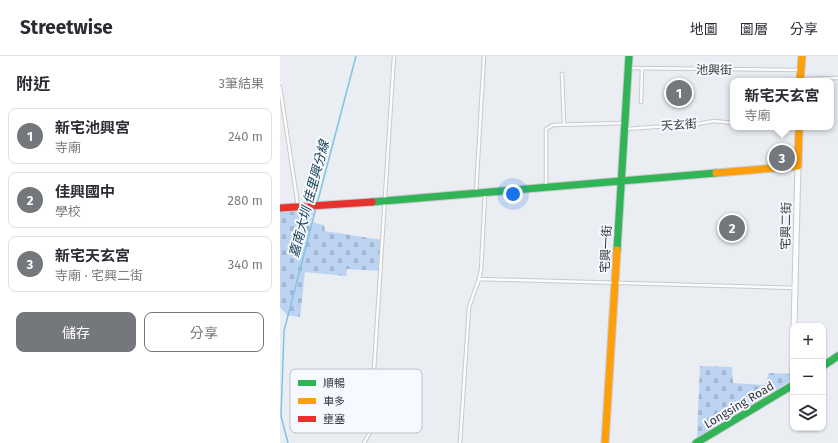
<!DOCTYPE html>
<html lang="zh-TW">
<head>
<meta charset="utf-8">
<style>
	:root { --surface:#fff; --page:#f2f2f3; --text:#2b2b33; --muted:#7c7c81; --line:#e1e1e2; --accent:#74777b }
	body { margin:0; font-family:"Fira Sans","Noto Sans TC",sans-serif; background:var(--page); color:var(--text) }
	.controls { position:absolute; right:12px; bottom:12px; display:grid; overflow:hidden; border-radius:8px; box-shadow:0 1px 3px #0004 }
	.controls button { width:36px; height:36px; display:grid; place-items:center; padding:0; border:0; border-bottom:1px solid var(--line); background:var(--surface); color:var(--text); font:20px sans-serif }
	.you { position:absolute; left:233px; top:138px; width:14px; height:14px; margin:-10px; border:3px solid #fff; border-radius:50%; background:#1a73e8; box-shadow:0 0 0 6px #1a73e833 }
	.badge { display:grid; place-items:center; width:26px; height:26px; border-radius:50%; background:var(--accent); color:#fff; font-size:13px; font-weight:700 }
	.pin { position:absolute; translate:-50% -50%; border:2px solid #fff; box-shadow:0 1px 4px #0006 }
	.popup { position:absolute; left:450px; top:22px; width:104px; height:52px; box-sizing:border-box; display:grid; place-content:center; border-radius:8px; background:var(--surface); filter:drop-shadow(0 1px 3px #0005); font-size:13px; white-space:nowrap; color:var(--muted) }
	.popup b { font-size:15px; color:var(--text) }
	.popup::after { content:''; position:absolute; left:50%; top:100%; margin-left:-8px; border:8px solid transparent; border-top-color:var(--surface) }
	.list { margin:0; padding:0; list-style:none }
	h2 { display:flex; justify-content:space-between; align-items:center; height:52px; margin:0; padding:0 16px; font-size:17px }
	h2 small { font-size:13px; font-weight:400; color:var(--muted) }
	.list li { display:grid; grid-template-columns:26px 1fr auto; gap:12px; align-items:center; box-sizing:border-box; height:56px; margin:0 8px 8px; padding:0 8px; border:1px solid var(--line); border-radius:8px }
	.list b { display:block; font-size:15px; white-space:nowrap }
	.list p { margin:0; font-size:13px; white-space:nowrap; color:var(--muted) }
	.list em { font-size:13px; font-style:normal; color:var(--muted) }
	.actions { display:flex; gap:8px; padding:12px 16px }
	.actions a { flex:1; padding:9px 0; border:1px solid var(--accent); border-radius:8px; text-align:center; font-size:14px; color:var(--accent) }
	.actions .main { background:var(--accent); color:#fff }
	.icon { flex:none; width:22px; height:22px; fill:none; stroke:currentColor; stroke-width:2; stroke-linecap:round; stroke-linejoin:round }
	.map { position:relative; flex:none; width:558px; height:387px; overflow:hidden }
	header { display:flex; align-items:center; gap:24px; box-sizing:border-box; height:56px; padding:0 20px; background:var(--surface); border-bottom:1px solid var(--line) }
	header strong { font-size:19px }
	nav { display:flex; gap:22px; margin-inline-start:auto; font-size:14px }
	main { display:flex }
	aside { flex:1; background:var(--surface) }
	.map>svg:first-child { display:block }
	.cemetery { fill:url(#cemetery-stones) }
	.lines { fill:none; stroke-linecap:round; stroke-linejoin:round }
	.stream { stroke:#7fc4e2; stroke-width:1.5 }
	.building { fill:url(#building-back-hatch); stroke:#b0afb1; filter:url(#shadow) }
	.lane-casing { stroke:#c7c9cd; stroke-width:4.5 }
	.street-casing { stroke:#c7c9cd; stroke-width:7 }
	.fast-casing { stroke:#c7c9cd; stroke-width:9 }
	.slow-casing { stroke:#c7c9cd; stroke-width:9 }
	.jam-casing { stroke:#c7c9cd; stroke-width:9 }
	.lane { stroke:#fcfcfd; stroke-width:2.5 }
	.street { stroke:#fcfcfd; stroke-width:5 }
	.fast { stroke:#30b455; stroke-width:7 }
	.slow { stroke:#ff9f0a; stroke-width:7 }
	.jam { stroke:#e5322d; stroke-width:7 }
	.labels { text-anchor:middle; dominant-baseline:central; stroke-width:4; stroke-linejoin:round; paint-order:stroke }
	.street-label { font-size:12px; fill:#35383b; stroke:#f6f9ff }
	.water-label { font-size:13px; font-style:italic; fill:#123d4f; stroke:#f6f9ff }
	.key { fill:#f6f9ff; stroke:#bcbfc4; stroke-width:1 }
	.key-label { font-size:11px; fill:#35383b }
</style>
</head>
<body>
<header>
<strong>Streetwise</strong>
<nav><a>地圖</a><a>圖層</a><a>分享</a></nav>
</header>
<main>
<aside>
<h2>附近<small>3筆結果</small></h2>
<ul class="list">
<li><span class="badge">1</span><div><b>新宅池興宮</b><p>寺廟</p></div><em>240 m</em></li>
<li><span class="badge">2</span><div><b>佳興國中</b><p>學校</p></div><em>280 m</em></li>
<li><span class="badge">3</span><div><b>新宅天玄宮</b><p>寺廟 · 宅興二街</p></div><em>340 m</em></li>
</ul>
<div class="actions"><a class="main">儲存</a><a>分享</a></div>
</aside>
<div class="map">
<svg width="558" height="387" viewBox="0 0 558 387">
	<defs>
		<pattern id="cemetery-stones" width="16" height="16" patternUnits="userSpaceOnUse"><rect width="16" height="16" fill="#bdd3f2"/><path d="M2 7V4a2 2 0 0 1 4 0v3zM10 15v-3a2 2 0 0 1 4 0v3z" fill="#a3b6d0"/></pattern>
		<pattern id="building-back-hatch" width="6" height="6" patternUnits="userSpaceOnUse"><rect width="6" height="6" fill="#cac9ca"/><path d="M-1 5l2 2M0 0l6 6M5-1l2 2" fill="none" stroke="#aeadae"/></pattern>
		<filter id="shadow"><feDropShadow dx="-2" dy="2" stdDeviation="2" flood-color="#0004"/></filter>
	</defs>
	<rect width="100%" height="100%" fill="#eaedf2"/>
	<!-- cemetery -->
	<path class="cemetery" d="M35,151L31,166L44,169L45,175L102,184L100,215L67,213L66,220L25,216L20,261L7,259L0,251V154Z
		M420,310L452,311L453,327L485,329L489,317L511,318L512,324L417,382Z"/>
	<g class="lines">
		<!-- stream -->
		<path class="stream" d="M37,148L76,0
			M8,387L1,360L4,275L36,152"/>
	</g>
	<!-- building -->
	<path class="building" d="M396,32H402V42H395Z
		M492,97H513V108H492Z"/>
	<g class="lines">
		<defs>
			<path id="lane" d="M349,12L520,14
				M282,18L284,69
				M521,23L558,22
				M0,31L18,150
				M361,46L362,13
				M492,71L518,74
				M346,73L417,68L434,65L453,67
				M266,132V73L273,69L344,67
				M196,137L204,0
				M199,223L515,232
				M84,387L90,376L114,0
				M180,387L189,251L199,223L201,214L205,138"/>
			<path id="street" d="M514,270L518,110
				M513,312V318"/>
			<path id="fast" d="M92,146L436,117
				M337,194L349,0
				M543,310L558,300
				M416,387L513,329"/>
			<path id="slow" d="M520,25L522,0
				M436,117L518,110L519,71
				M325,387L337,194"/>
			<path id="jam" d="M0,152L92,146"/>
		</defs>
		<!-- lane casing -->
		<use href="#lane" class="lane-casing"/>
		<!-- street casing -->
		<use href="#street" class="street-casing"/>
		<!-- fast casing -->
		<use href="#fast" class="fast-casing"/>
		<!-- slow casing -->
		<use href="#slow" class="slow-casing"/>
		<!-- jam casing -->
		<use href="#jam" class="jam-casing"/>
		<!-- lane -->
		<use href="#lane" class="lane"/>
		<!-- street -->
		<use href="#street" class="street"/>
		<!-- fast -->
		<use href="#fast" class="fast"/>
		<!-- slow -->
		<use href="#slow" class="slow"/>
		<!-- jam -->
		<use href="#jam" class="jam"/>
	</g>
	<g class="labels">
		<!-- street labels -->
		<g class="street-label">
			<text transform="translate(434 14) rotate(1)">池興街</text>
			<text transform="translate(399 69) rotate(-4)">天玄街</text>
			<text transform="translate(506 170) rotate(-89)">宅興二街</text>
			<text transform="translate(326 193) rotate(-87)">宅興一街</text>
			<text transform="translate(459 349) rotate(-31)">Longsing Road</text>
		</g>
		<!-- water labels -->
		<g class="water-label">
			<text transform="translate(29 143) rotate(-75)">嘉南大圳 佳里興分線</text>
		</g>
	</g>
	<!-- legend -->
	<rect x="10" y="313" width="132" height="64" rx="6" class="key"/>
	<rect x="18" y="324" width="18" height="6" fill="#30b455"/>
	<rect x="18" y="342" width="18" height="6" fill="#ff9f0a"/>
	<rect x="18" y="360" width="18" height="6" fill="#e5322d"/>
	<g class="key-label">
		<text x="43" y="331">順暢</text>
		<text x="43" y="349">車多</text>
		<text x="43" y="367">壅塞</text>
	</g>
</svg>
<div class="controls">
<button>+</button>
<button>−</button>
<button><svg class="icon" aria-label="layers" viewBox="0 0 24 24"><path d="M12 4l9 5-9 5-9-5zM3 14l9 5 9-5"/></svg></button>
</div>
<div class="you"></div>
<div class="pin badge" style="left:399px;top:37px">1</div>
<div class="pin badge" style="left:452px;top:172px">2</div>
<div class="pin badge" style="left:502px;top:102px">3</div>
<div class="popup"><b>新宅天玄宮</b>寺廟</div>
</div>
</main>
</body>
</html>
